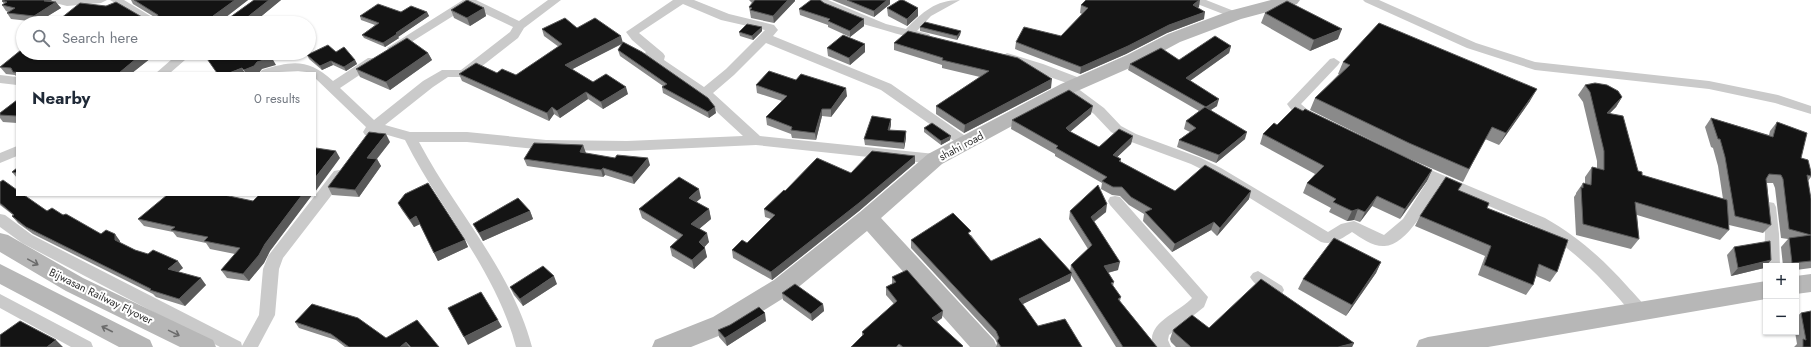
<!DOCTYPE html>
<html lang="en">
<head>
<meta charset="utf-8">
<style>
	:root { --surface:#fff; --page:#f6f6f7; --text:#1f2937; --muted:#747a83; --line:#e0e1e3 }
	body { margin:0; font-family:Jost,sans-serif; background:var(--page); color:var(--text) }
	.controls { position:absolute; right:12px; bottom:12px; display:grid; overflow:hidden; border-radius:0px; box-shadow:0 1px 3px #0004 }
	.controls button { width:36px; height:36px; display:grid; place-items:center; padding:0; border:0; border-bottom:1px solid var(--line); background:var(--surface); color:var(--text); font:20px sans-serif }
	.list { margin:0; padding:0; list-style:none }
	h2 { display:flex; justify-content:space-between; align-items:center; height:52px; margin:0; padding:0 16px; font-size:17px }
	h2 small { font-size:13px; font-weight:400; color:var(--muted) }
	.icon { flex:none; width:22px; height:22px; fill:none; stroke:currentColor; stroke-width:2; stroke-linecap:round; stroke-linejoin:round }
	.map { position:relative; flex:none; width:1811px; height:347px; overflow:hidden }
	.search { position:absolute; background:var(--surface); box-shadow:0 1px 3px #0004; left:16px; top:16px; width:300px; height:44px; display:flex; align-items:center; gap:10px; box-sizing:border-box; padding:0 14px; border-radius:22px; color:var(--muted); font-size:15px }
	.panel { position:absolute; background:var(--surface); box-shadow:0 1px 3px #0004; left:16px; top:72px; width:300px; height:124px; border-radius:0px }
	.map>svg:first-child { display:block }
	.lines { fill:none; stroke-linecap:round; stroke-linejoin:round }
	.street { fill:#cacaca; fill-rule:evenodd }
	.secondary { fill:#b7b7b7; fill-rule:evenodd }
	.wall { fill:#8a8a8a }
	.shaded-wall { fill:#5a5a5a }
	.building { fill:#141414; stroke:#5a5a5a }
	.oneway { stroke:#6b6b6b }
	.labels { text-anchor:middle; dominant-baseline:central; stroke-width:4; stroke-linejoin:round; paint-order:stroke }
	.street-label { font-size:11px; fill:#2d2d2d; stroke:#fff }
</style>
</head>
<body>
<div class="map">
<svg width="1811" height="347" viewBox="0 0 1811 347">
	<rect width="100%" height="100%" fill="#fff"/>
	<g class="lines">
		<!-- street -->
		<path class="street" d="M49,0H107L101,3L67,6L51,2Z
			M110,0H124L162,23H147Z
			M463,0H476L519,21L548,0H561L524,28L518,38L468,77H448L433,87L385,125L410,132H467L546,140L627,141L743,136L718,113L710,103L645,58L643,55L646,52L632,40L626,32L673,0H694L729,14L774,25L778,30L773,36L891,84L971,140L973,143L971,146H961L881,90L766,43L734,75L713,93L760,136L935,154L940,156L942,159L940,162L935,164L756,145L627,151L546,150L467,142H419C456,212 511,269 532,347H516C496,270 440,210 405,140L377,132L370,137L365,135L363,132L366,127L315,78V73L298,71L260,73L262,70C292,61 308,58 333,81L368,58H376L378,61L376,64L340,88L374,120L423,81L442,70H461L510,32L513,27L469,6L397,51L393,52L387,48ZM683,4L721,20L765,30L726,69L704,87L664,60L665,56L663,53L639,33Z
			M814,0H828L886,24L906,29C923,12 935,0 960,0L931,16L917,31L929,34L931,37L929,40L925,41C902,35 827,17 814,0Z
			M1190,0H1206L1239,13L1241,15L1239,17H1231L1192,2Z
			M1363,0H1379L1476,43L1535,62L1709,81L1778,95L1811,106V114L1775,103L1709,89L1535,70L1467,48L1365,2Z
			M179,53H193L170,73H156Z
			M1007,53L1043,64L1085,80L1086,83L1085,86H1075L1003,60L1001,57Z
			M1334,58L1340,62L1338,65L1301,104L1317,118L1315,121C1303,124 1293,113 1287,104L1330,59Z
			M0,75L17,77V85L0,83Z
			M1068,84L1073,85L1104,108L1121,126L1136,134L1201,158L1221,168L1328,232L1341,224L1354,221L1384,235L1403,219L1428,180L1409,171L1407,168L1409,165L1414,163L1419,165L1545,218C1577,236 1603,259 1627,286C1634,294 1642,301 1647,310L1645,315L1639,316L1633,315C1604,280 1574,249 1535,226L1440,185C1429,202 1406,248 1383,246C1372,246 1361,238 1352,232C1342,238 1333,246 1321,242L1211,174L1191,164L1126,140L1111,132L1094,114L1063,91L1062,88L1063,85Z
			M17,146V156L0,163V153Z
			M339,170L344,171L346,175L344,179L283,258L279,269L275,315L258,347H220L22,243L0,227V214L5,215L32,235L241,342L242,346L259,315L263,269L268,256L334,171Z
			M1115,196L1120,197L1208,297L1204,307L1169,335L1168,340L1171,347H1154C1143,324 1180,312 1192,298L1110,205L1108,201L1110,197Z
			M1769,202L1774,203L1776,207L1779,234L1780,266H1766V269L1764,266L1765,234L1762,207L1764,203Z
			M1258,271L1282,286L1284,290L1282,294C1271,298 1255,286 1250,277L1253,273Z
			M0,294L91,342L93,347H71L0,308Z"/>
		<!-- secondary -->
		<path class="secondary" d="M1271,0H1300L1297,4L1241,19L1180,42L1141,63L1075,92L942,164L881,218L994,340L997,347H970L867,231L790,294L731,331L691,347H652L655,340L713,317L774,280L860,212L928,154L1061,84L1127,55L1168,34L1229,11Z
			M0,233L8,235L83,278L213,340L216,347H180L66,291L0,252Z
			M0,264L150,340L153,347H119L0,284Z
			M1811,274V292L1796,294V276Z
			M1766,281V299L1488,347H1416L1419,340L1428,337Z"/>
	</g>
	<!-- wall -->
	<path class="wall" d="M5,0H51L61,8L38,22L11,19L7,13L8,12L6,11L2,5L4,4L2,1Z
		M131,0H248L225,18H229L254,0H281L253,23H55L142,17L156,18L133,4Z
		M749,0H795V1L774,23L751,18L749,7L752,3Z
		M832,0H890V4L874,17Z
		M824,3L864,26L850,37L828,27V25L800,15L799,9Z
		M1081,5L1199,7L1197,8L1204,19L1167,33L1126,54L1080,74L1015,49L1016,42L1061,36L1082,14L1080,13Z
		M484,8L486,16L470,26L454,18L451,10Z
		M887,8H918V16L907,26L888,16Z
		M401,12H427L429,16L398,37L399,38L385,47L364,38L362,35L375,25L361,20L360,16Z
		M1265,13L1338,39L1310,51L1261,23Z
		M762,27V31L753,40L740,36L739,32Z
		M920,27L961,31L960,35L957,40L920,31Z
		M577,28L623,42L716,113L709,118L663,93L662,87L663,86L620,56L618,50L622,44L572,69L593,82L628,94L603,109L588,99L560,118L554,114L549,121L462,81L459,74L497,73L516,75L559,47L544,36L542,29Z
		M894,43L1051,88L964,133L936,114V106L980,77L942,68V65L894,50Z
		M1231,46L1229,53L1190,81L1217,106L1211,110L1245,139L1216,163L1177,147L1179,140L1190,132L1184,129L1186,121L1199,111L1128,70L1130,64L1179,60Z
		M827,48L865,52L850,65L828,56Z
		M336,52L355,60L357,64L346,71L333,65L322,70L309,59L307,55Z
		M116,53H174L168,57L156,54L132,73H17V77L15,75L6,74L0,67L115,54Z
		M428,53L432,60L390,90L360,77L356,69Z
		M1343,62L1530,101L1499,145L1485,139L1463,182L1403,156L1310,110L1315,98L1339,74H1338Z
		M756,85L847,96L831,117L822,116L816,140L792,138L791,134L767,125L766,117L782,101L757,93Z
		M1585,85L1622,97L1616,107L1609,114L1638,171L1642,175L1723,199L1718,166L1713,148L1711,147L1705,127L1711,118L1769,135L1770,131L1777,122L1811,172V177L1808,181L1811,199V268L1796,270V266H1783L1781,247L1788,239L1781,238L1775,188L1773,183H1767L1771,225L1763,233L1729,225V230L1720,240L1637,215L1639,239L1631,249L1576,235L1574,197L1576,194V193L1583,183H1585V177L1592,167L1597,168V161L1583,102L1578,95Z
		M17,100V123L3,122L0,118V113Z
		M1303,111L1432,170L1427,181L1400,219L1372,206L1360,222L1354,220L1347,221L1329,212L1331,208L1303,193L1307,183L1315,174L1260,144L1263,134L1277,125Z
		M1091,114L1070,132L1099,147L1133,136L1131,144L1117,157L1121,159V162L1175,191L1249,199L1217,236L1211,230L1172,252L1143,221L1144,214L1129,205L1120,196L1112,195L1101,189L1102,183L1055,156V154L1011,129L1012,120Z
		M891,125L890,130L906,138L904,149L865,145L864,139Z
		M924,128L950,140L941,145L924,132Z
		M390,142L377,159L381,166L359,197L332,195L328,187Z
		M583,145L585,153L650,165L634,184L605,175L603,177L527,166L524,159Z
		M915,156V163L859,211L772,280L733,258L732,250L747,243L771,219L765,217L764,209L785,191Z
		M17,168V178L12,172Z
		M0,182L47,211L63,215L101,234L120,241V243L135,250L183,268L178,272L206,285L185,306L156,297L153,294L33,234L18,223L12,216L13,215L0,205Z
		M1458,190L1487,208L1557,272L1550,282L1536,276L1533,285L1526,295L1478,275L1485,256L1415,226L1420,216Z
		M259,195H312L270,251L264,263L249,281L227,278L221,270L235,254L210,249L206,243L177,237L173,232L144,226L138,219L253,201Z
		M701,198L696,202L709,209L711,219L699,229L709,242L704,247L707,257L694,269L672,256L670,247L678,240L642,218L639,209Z
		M398,203L465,240L468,247L438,261L420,224L414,227L402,210Z
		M530,211L533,219L483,241L477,231L473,224Z
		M1070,211L1106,212L1094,222L1118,270L1108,273L1114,282L1113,286L1121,297L1120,301L1157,347H1116L1071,275L1070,281L1022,304L1038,326L1082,347H996L997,343L995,339L911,248V240L971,235L991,261L1070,271L1071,265L1088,249L1069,219Z
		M1734,247L1771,260L1764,268L1731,276L1727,255Z
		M1381,262L1376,273L1346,316L1298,289L1303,279Z
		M892,277L942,318L937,322L963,346V347H851L862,336V332L894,304L886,295V287L892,284Z
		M557,284L523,306L514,295L510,287Z
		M782,293L823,304L824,311L812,321L783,300Z
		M1801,313L1811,347H1794L1797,344L1795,332H1796V317Z
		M766,321L727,346L719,337L718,330L730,325Z
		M295,322L386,338L439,347H345L336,340L299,328Z
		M1209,328L1354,343L1352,347H1176L1171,342L1170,339L1173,330Z"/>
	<!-- shaded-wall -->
	<path class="shaded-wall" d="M45,0H51L53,3L56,2L61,8L38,22L34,16L44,1Z
		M235,0H248L218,23L213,16Z
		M269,0H281L253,23H240Z
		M788,0H795V1L774,23L773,16Z
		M887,0H890V4L874,17V11Z
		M1199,0H1200L1199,7L1191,13L1193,5Z
		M484,8L486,16L470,26L467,18Z
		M918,8V16L907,26V19Z
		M427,12L429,16L398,37L399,38L385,47L383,43L396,33Z
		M1205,12L1204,19L1167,33L1126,54L1080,74L1081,67L1169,25Z
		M864,19V26L850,37V31Z
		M762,27V31L753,40L752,36Z
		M1342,29L1338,39L1310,51L1314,40Z
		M961,31L960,35L957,40V36Z
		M621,36L623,43L567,72L565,65Z
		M865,44V52L850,65L849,58Z
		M1231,46L1229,53L1184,85L1186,78Z
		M143,53H156V54L132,73H119Z
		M166,53H174L168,57Z
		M428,53L432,60L390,90L386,82Z
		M272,58L276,65L262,69L259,73H245L244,70L257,62Z
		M355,60L357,64L346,71L344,67Z
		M331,61L333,65L322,70L320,66Z
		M242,68L245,73H229Z
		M1052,79L1051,88L964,133L965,125Z
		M626,87L628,94L603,109L601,102Z
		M846,88L847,96L831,117V109Z
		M1537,89L1530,101L1499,145L1506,133Z
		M586,92L588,99L560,118L557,111Z
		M1622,97L1616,107L1600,123L1607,113Z
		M1219,99L1217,106L1204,114L1206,108Z
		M1093,106L1091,114L1065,136L1066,128Z
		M552,107L554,114L549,121L547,113Z
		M715,107L716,113L709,118L708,112Z
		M822,109V116L816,140L815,133Z
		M891,119V125L888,136V130Z
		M906,131V138L904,149V143Z
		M1247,132L1245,139L1216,163L1219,155Z
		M386,134L390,142L371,166L367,158Z
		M951,136L950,140L941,145V141Z
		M1133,136L1131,144L1111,163L1113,155Z
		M583,145L586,153L582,159L580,152Z
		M336,151L340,158L315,192V178Z
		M915,156V163L859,211L772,280L771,272Z
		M648,158L650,165L634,184L632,177Z
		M377,159L381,166L359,197L355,190Z
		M603,168L605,175L603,177L601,170Z
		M1432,170L1427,181L1400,219L1405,209Z
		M699,189L701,198L691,207L689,198Z
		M1251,191L1249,199L1217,236L1220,228Z
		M302,195H312L270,251L264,263L249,281L243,274L265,244Z
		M1377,196L1372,206L1360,222L1365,212Z
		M1107,204L1106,212L1089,225L1091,217Z
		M709,209L711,219L693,234L691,224Z
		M1358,209L1354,220L1347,221L1352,211Z
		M530,211L533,219L483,241L479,233Z
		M416,216L420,224L414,227L410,220Z
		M1214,222L1211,230L1172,252L1175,244Z
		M707,233L709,242L701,251L699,242Z
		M115,234L120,241V247L115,240Z
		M465,240L468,247L438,261L434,253Z
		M705,248L707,257L694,269L692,260Z
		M1771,260L1764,268L1731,276L1738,268Z
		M178,261L183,268L173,276L168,269Z
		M1120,262L1118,270L1102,274L1104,266Z
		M1381,262L1376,273L1346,316L1352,305Z
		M1072,273L1070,281L1017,307L1019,299Z
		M554,276L557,284L523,306L520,299Z
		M201,278L206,285L185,306L179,299Z
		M823,304L824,311L812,321L811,314Z
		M943,311L942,318L932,325V318Z
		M765,313L766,321L727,346L725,338Z
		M498,320L502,327L468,345L464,337Z
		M56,340L63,347H47Z
		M406,342L409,347H400Z
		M1354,343L1352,347H1338Z"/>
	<!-- building -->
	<path class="building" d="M5,0H45L44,1L56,2L34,16L7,13L15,8L2,5L7,2L2,1Z
		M134,0H235L213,16L215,18H229L254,0H269L240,23H55L80,3L106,6L116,2L142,17L157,18L158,15Z
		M467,0L484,8L467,18L451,10Z
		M755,0H788L773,16L750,10L752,8L749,7Z
		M811,0H820L824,3L864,19L850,31L828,21L830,19L799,9Z
		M847,0H887L874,11Z
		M900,0H903L918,8L907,19L887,8Z
		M1086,0H1199L1193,5L1205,12L1169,25L1128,46L1081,67L1016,42L1024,27L1061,36L1088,8L1081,5Z
		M1287,1L1342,29L1314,40L1265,13Z
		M378,4L401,12L411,6L427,12L396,33L397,34L383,43L362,35L379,23L360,16Z
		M565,18L577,28L595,18L621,36L565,65L593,82L606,74L626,87L601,102L586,92L557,111L552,107L547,113L459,74L476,63L497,73L502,69L516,75L562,44L542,29Z
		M925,22L961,31L957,36L920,27Z
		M1379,23L1537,89L1506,133L1492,127L1469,169L1409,143L1315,98L1350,65L1343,62Z
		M747,24L762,27L752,36L739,32Z
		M908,31L1018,58L1052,79L965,125L936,106L989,71L942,60L943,58L894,43Z
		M843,35L865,44L849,58L827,48Z
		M1215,36L1231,46L1186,78L1219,99L1206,107L1130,64L1161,48L1179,60Z
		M407,38L428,53L386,82L356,69Z
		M623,42L642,52L708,98L715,107L708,112L662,87L667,84L618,50Z
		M328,45L336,52L344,47L355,60L344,67L331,61L320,66L307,55Z
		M21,50H23V53H109L115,54L116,53H143L119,73H23L13,72L11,68L0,67Z
		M203,53H263L272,58L257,62L254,66L244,70L242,68L229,73H217Z
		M769,71L796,80L801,74L846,88L831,109H822L815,133L791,130L792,127L766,117L787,96L756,85Z
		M1595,83L1607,85L1618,91L1622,97L1607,113L1623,116L1638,171L1642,172V175L1727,200L1729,230L1635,202L1639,239L1583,224L1581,187L1583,188V183L1591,185L1592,167L1604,170V151L1590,92L1585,85Z
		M1069,90L1093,106L1066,128L1069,131L1099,147L1119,129L1133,136L1113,155L1121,159L1119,161L1175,191L1205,165L1251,191L1220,228L1214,222L1175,244L1145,212L1152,209L1131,197L1122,187H1113L1102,181L1107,177L1056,148L1058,146L1012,120Z
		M17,100V116L0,115V113Z
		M1205,107L1247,132L1219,155L1179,140L1196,128L1186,121Z
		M1295,107L1303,111L1305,109L1432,170L1405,209L1377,196L1365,212L1358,209L1352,211L1333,202L1336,199L1307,183L1324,166L1263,134L1274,123L1277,125Z
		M872,116L891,119L888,130L906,131L904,143L864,139Z
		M1711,118L1773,137L1777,122L1807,133L1801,158L1808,160L1811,172V176L1807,175L1811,199V235L1789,229L1783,179L1781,175L1769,174L1766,179L1771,225L1735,216L1725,157L1720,139H1718Z
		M932,123L951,136L941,141L924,128Z
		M369,132L386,134L367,158L377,159L355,190L328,187Z
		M534,143L583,145L580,152L615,158L617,155L648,158L632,177L603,168L601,170L524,159Z
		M316,148L336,151L315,178V149Z
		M872,151L915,156L859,203L771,272L732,250L742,240L747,243L775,215L764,209L784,190L785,191L817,158L851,173Z
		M17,168V173L12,172Z
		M679,177L699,189L689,198L709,209L691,224L707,233L699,242L705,248L692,260L670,247L683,235L639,209Z
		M1446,177L1462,184L1458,190L1489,203L1487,208L1568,240L1557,272L1539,264L1533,285L1484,265L1491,246L1420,216Z
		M3,180L17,190V195H24L47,211L52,208L63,215L66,214L101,234L106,230L115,234V240L135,250L148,254L153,250L178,261L168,269L201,278L179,299L150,290L151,289L26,227L12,216L14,215L0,203V182Z
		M428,183L465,240L434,253L416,216L410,220L398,203L405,194Z
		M1098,185L1107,204L1091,217L1120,262L1104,266L1114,282L1111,283L1121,297L1118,299L1157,347H1123L1071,265L1092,245L1070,211Z
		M167,195H224L253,201L259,195H302L265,244L259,255L243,274L221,270L240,248L204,241L208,237L171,230L175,227L138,219Z
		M518,198L530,211L479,233L473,224Z
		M953,213L971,231L968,233L991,261L1040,238L1072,273L1019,299L1038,326L1065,319L1082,347H1001L997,341L999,338L996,331L911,240Z
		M1811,235V261L1792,263L1789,238Z
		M1334,238L1381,262L1352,305L1303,279Z
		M1770,241L1771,260L1738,268L1734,247Z
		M543,266L554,276L520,299L510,287Z
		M907,270L943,311L932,318L963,346L962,347H903L899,344L896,347H851L864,334L862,332L897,301L886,287L896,282L892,277Z
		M1261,279L1354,343L1338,347H1191L1174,332L1173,330L1192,315L1209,328Z
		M795,284L823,304L811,314L782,293Z
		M481,292L498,320L464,337L448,308Z
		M312,304L358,318L386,338L417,320L439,347H411L406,342L400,347H349L331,334L295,322Z
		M759,307L765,313L725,338L718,330L730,325Z
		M1811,311V347H1803V339L1806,340L1801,313Z
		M20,321L56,340L47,347H0V335Z"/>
	<!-- one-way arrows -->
	<defs><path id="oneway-shaft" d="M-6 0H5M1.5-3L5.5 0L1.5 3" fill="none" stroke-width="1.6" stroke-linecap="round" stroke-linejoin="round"/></defs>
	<g class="oneway">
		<use href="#oneway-shaft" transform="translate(33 262) rotate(29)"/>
		<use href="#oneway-shaft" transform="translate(107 329) rotate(-153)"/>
		<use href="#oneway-shaft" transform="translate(174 333) rotate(26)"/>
	</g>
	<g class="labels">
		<!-- street labels -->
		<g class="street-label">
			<text transform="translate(961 146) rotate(-28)">shahi road</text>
			<text transform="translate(101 296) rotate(26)">Bijwasan Railway Flyover</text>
		</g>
	</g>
</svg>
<div class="controls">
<button>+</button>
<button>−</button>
</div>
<div class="search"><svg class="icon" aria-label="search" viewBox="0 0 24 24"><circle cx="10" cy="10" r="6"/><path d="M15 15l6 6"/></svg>Search here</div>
<section class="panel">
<h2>Nearby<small>0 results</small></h2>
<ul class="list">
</ul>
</section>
</div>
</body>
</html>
